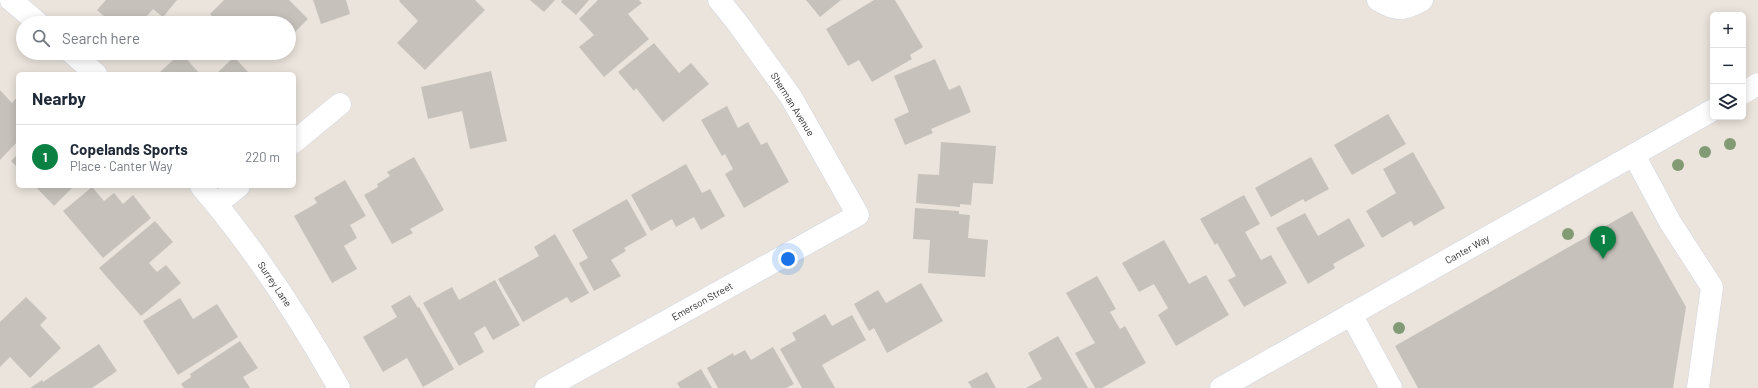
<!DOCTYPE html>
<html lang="en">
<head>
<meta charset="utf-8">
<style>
	:root { --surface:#fff; --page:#f6f6f7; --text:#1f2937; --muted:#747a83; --line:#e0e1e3; --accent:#0b8043 }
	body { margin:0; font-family:Barlow,sans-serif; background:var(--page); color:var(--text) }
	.controls { position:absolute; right:12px; top:12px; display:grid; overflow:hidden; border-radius:6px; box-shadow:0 2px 10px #0003 }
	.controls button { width:36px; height:36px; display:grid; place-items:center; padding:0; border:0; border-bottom:1px solid var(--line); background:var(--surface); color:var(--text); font:20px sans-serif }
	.you { position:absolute; left:788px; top:259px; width:14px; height:14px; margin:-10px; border:3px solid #fff; border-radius:50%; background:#1a73e8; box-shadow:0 0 0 6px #1a73e833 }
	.badge { display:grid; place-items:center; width:26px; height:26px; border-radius:50%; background:var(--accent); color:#fff; font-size:13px; font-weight:700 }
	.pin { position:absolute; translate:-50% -33px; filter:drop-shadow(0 1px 2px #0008) }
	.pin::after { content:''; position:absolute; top:21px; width:14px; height:12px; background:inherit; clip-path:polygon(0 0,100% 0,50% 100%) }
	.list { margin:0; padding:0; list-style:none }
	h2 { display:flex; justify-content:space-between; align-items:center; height:52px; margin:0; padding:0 16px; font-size:17px }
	h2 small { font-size:13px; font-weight:400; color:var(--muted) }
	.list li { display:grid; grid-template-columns:26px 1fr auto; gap:12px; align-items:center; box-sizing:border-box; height:64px; padding:0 16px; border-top:1px solid var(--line) }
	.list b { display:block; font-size:15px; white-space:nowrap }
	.list p { margin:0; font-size:13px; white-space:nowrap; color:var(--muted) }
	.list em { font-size:13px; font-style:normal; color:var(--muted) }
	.icon { flex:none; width:22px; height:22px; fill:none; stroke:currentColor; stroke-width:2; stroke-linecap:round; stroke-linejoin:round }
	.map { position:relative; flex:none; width:1758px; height:388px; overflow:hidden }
	.search { position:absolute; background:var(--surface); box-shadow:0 2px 10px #0003; left:16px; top:16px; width:280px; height:44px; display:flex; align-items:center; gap:10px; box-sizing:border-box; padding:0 14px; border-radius:22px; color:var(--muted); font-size:15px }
	.panel { position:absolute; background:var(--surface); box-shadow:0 2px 10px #0003; left:16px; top:72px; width:280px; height:116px; border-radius:6px }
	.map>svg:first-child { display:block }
	.building { fill:#c6c2bb }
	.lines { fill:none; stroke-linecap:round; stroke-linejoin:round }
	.minor-casing { stroke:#d2d5e1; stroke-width:23 }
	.minor { stroke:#fff; stroke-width:22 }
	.tree { fill:#829b74 }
	.labels { text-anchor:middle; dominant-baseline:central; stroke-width:3; stroke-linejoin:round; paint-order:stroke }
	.street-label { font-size:10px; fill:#292929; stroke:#fff }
</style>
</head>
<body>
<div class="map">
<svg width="1758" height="388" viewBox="0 0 1758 388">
	<rect width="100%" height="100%" fill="#eae4dc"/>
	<!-- building -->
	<path class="building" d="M106,0H177L163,17L153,9L141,23H112L97,10Z
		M224,0H289L308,19L289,38V23H262L260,21L258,23H219L210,14Z
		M313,0H346L350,14L321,24Z
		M400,0H475L485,10L425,70L397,43L418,21L399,1Z
		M530,0H555L544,12Z
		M562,0H589L576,15L561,2Z
		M598,0H639L642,3L628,14L649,39L604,77L579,47L594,35L579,19Z
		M806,0H841L820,17Z
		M874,0H895L923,47L910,55L912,59L872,82L859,60L848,66L826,29Z
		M654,43L679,73L691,63L709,84L663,122L636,88L634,91L618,72Z
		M181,53L200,74H162L160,72Z
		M234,57L250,74H216Z
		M935,59L949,90L960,85L971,112L931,129L933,133L905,145L894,119L909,112L894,76Z
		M491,71L507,141L470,149L462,111L428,119L421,87Z
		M0,90L12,103L18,96V141L0,160Z
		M727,106L738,128L748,122L761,145L767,142L789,182L744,208L725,174L733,169L725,154L722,156L701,120Z
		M1388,114L1406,144L1352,175L1334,145Z
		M941,142L996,146L993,184L973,183L971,205L960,204V207L916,203L918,174L939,175Z
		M1413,152L1445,208L1414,226L1411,221L1382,238L1366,211L1396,193L1383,169Z
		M18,154V168L11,161Z
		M414,157L444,210L410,229L413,233L392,244L364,195L378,187L377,184L390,176L387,172Z
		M1311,157L1329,189L1305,202L1303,199L1271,217L1255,188Z
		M686,164L702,193L710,189L725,216L701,230L694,217L676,227L672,219L651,231L631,195Z
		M345,180L366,216L350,225L357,238L344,246L357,269L332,283L294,216L317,203L314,198Z
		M35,186H74L54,206Z
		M92,187L104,201L114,193L123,204L133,195L151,218L103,258L63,211Z
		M1244,195L1260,224L1245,232L1261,260L1271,255L1287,283L1244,307L1228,280L1236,276L1217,243L1215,245L1200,219Z
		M627,199L647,235L624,248L626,251L611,260L621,276L594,291L579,263L588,258L572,230Z
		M915,208L959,211V214L970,215L968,238L988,240L985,277L928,273L930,240L913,239Z
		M1632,211L1686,307L1673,388H1418L1395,346Z
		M1305,213L1318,236L1349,218L1365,246L1333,264L1335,268L1308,284L1276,228Z
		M155,221L173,242L149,263L157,272L166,265L181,283L141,316L99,268Z
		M555,234L589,293L571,303L567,297L523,322L498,279L539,256L534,247Z
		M1164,240L1189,284L1206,275L1229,315L1176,346L1158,315L1168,308L1154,284L1139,292L1122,263Z
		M1097,276L1116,309L1110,312L1120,329L1125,326L1146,363L1102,388H1095L1075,353L1095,343L1066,293Z
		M495,280L520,325L493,340L485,326L474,333L484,352L459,366L423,303L452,287L459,300Z
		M921,283L943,321L887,353L874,328L869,331L854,304L878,290L886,303Z
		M410,295L418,308L419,307L454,369L423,387L407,358L383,372L363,337L397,317L391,306Z
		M26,297L47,318L40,325L61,348L30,378L10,357L0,367V322Z
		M180,298L193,319L217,304L238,337L178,375L143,321Z
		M825,314L832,326L852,315L866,340L822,365L835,388H802L780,349L796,340L792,333Z
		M1058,336L1088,388H1026L1042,379L1028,353Z
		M240,341L258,368L243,377L250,388H184L181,384L191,377L190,374Z
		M99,344L117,371L92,388H30L42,380L43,382Z
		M773,347L794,384L786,388H718L707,368L733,353L734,356L745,350L751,360Z
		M701,369L712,388H680L677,383Z
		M987,372L996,388H972L968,382Z"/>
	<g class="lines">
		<defs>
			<path id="minor" d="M11,0L38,23
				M1378,0C1397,11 1402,11 1422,0
				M72,53L96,74
				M1743,93L1758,84
				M294,142L340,104
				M1634,155L1670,222L1712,287L1698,388
				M201,186C254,248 299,317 339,388
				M217,204L239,186
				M1351,314L1391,388
				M546,388L858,215L791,97L739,25L719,0
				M1221,388L1713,110"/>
		</defs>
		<!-- minor casing -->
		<use href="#minor" class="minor-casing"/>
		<!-- minor -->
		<use href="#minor" class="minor"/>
	</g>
	<!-- trees -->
	<g class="tree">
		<circle cx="1730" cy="144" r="6"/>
		<circle cx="1705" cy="152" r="6"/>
		<circle cx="1678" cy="165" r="6"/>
		<circle cx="1568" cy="234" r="6"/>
		<circle cx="1399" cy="328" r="6"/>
	</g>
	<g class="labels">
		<!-- street labels -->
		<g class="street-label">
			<text transform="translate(793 104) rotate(58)">Sherman Avenue</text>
			<text transform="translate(1467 249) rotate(-29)">Canter Way</text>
			<text transform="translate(275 284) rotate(56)">Surrey Lane</text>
			<text transform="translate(702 301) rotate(-29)">Emerson Street</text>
		</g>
	</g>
</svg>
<div class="controls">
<button>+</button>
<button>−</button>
<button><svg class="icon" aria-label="layers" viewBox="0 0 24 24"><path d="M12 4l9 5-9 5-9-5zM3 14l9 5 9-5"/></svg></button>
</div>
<div class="you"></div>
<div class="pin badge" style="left:1603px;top:259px">1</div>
<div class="search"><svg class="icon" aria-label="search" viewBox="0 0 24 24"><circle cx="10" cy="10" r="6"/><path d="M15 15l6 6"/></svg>Search here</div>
<section class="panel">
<h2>Nearby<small></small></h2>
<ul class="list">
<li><span class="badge">1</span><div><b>Copelands Sports</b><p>Place · Canter Way</p></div><em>220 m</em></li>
</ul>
</section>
</div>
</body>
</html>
